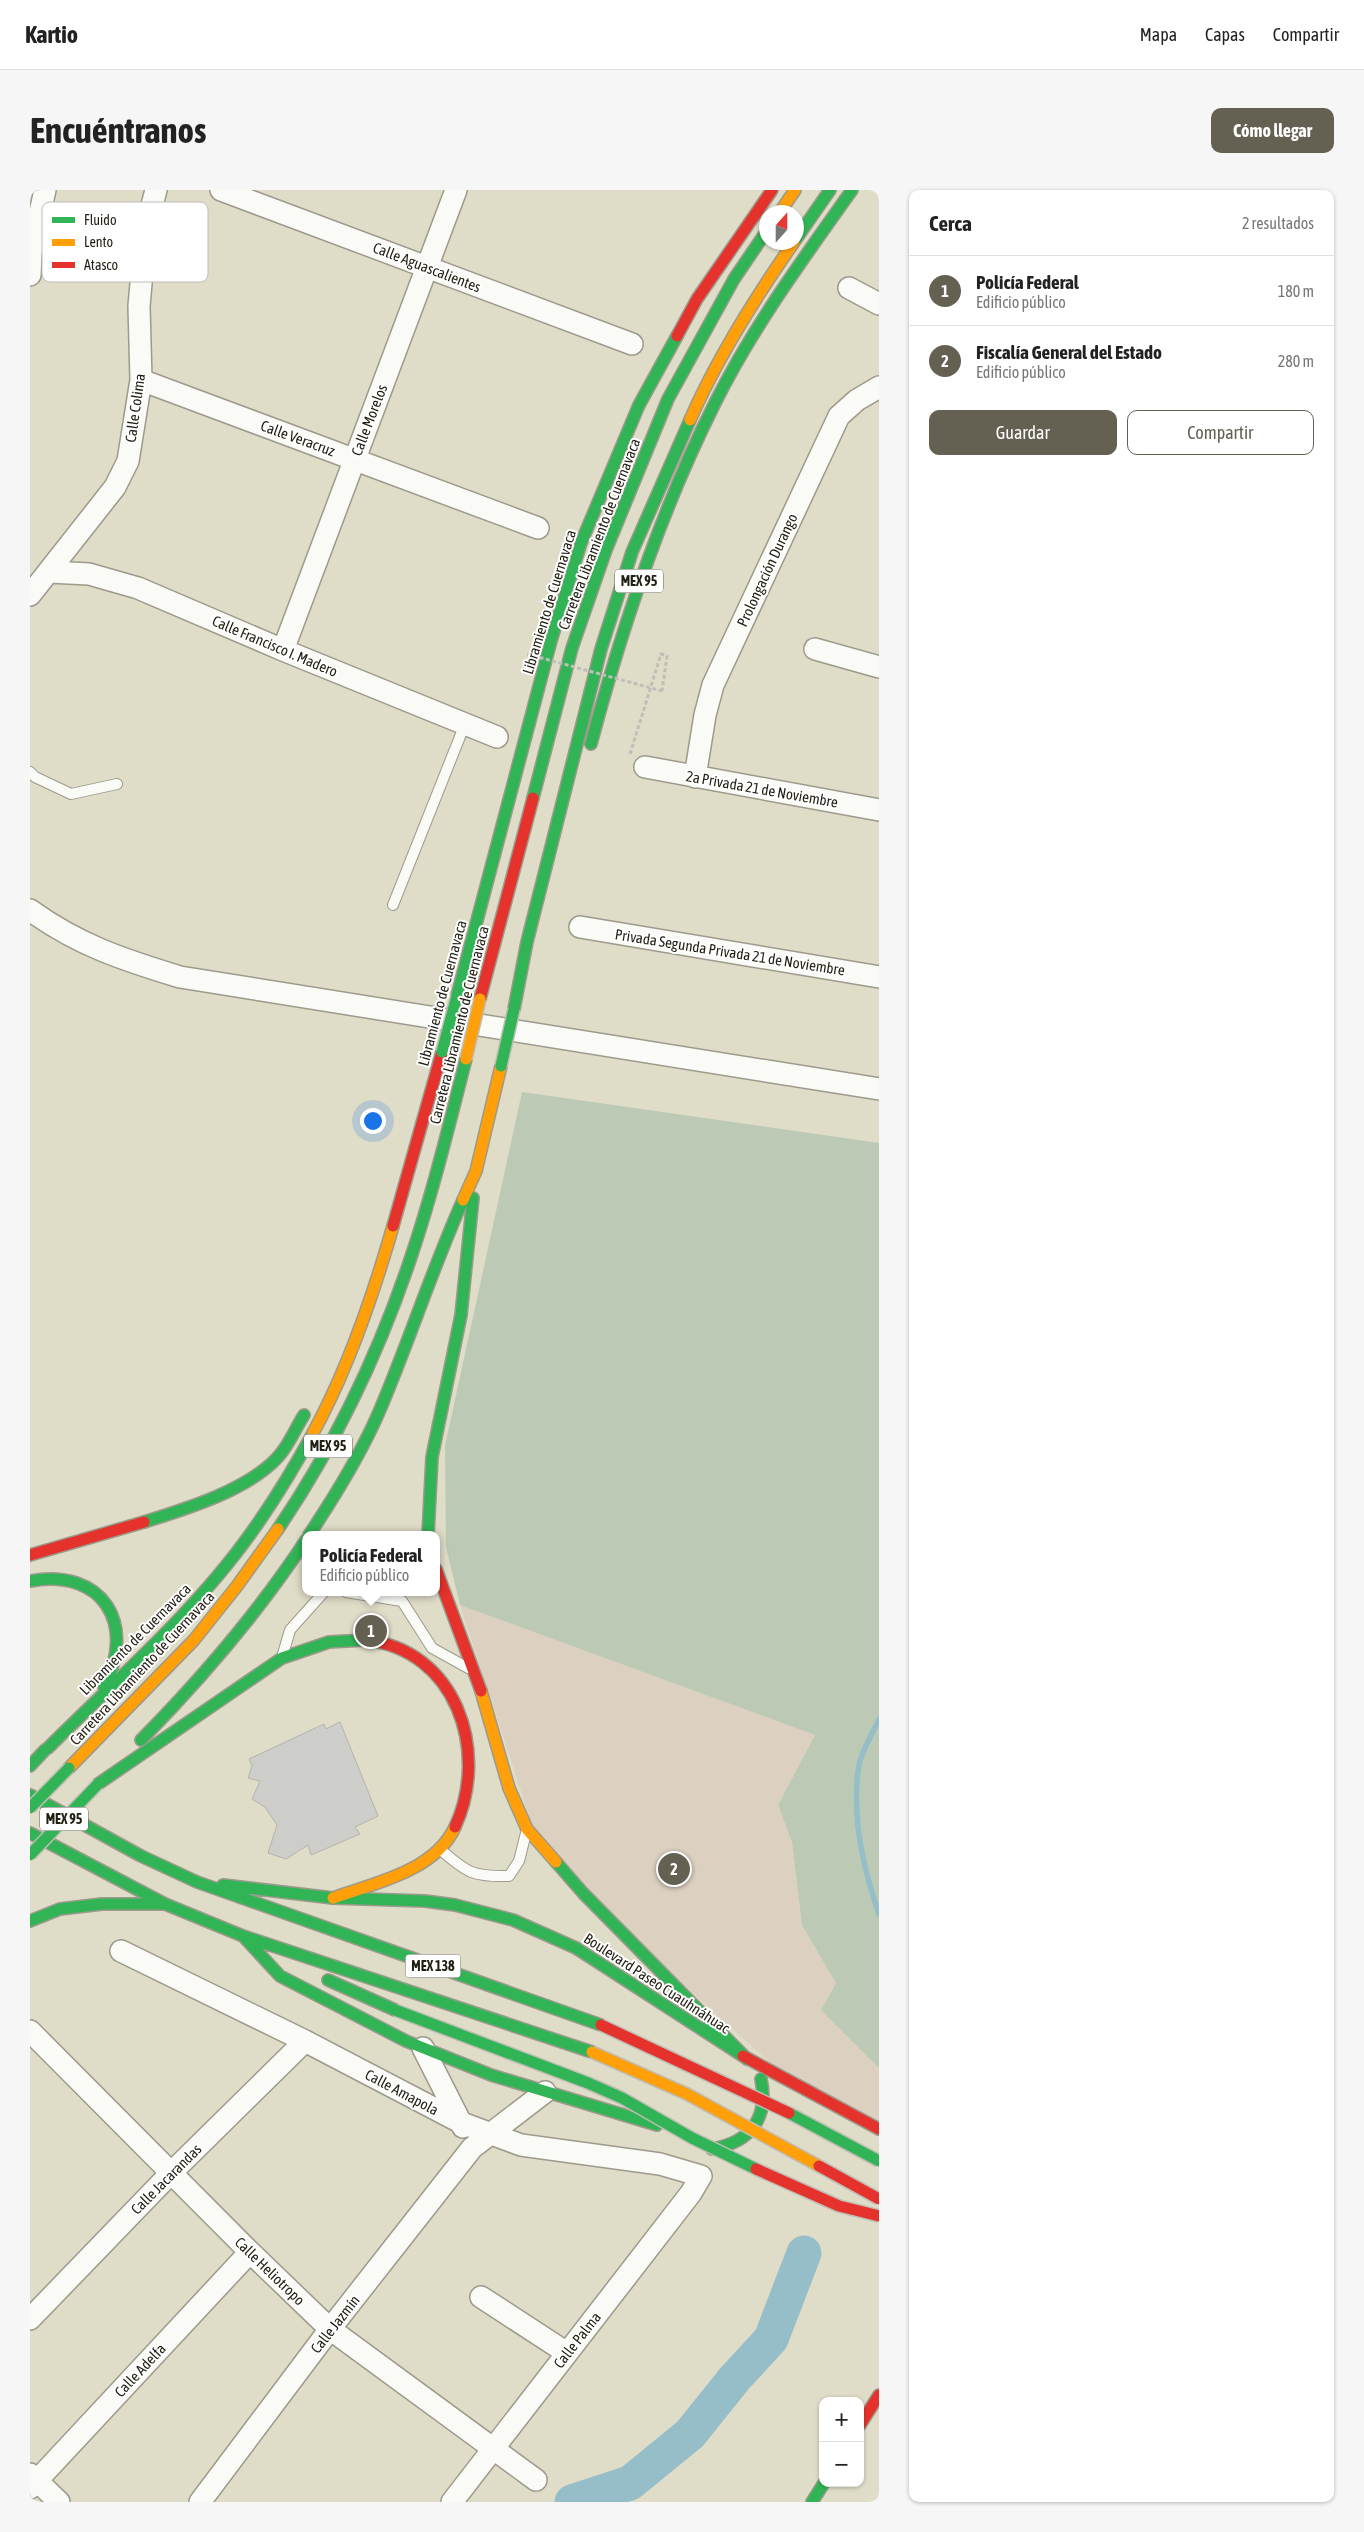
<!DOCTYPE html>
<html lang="es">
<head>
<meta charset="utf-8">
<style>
	:root { --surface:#fff; --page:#f6f6f6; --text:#222; --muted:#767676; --line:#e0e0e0; --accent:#646152 }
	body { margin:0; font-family:"Asap Condensed",sans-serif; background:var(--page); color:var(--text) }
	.controls { position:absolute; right:15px; bottom:15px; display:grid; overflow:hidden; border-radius:10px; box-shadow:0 1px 4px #0004 }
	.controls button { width:45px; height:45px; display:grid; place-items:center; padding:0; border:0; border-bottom:1px solid var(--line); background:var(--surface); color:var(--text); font:25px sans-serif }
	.compass { position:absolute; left:729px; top:15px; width:45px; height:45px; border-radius:50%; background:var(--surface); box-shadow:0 1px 4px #0004; rotate:21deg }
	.you { position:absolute; left:342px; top:930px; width:18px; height:18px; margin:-12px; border:4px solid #fff; border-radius:50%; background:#1a73e8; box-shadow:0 0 0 8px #1a73e833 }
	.badge { display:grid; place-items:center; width:32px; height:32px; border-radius:50%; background:var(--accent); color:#fff; font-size:16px; font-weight:700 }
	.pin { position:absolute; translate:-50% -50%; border:2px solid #fff; box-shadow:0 1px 5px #0006 }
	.popup { position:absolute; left:272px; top:1341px; width:138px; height:65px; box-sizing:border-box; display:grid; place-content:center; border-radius:10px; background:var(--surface); filter:drop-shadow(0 1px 4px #0005); font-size:16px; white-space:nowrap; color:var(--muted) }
	.popup b { font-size:19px; color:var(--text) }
	.popup::after { content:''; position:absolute; left:50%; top:100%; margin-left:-10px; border:10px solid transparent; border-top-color:var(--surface) }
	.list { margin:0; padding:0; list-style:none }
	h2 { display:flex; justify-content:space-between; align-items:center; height:65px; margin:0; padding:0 20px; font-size:21px }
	h2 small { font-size:16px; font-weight:400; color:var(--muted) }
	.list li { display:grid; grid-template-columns:32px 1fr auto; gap:15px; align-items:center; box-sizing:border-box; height:70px; padding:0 20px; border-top:1px solid var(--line) }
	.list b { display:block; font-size:19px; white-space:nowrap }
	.list p { margin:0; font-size:16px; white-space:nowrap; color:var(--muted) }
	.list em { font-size:16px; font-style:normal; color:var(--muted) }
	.actions { display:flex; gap:10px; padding:15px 20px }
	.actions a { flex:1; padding:11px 0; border:1px solid var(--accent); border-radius:10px; text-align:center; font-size:18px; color:var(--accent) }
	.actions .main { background:var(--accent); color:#fff }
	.map { position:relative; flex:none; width:849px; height:2312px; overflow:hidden; border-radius:10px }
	header { display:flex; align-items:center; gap:30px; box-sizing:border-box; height:70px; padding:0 25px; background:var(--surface); border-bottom:1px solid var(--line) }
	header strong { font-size:24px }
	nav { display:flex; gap:28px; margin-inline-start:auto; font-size:18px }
	.intro { display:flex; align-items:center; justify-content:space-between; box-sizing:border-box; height:120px; padding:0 30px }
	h1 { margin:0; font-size:35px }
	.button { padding:12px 22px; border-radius:10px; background:var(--accent); color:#fff; font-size:18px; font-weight:700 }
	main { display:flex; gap:30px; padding:0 30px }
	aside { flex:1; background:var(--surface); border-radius:10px; box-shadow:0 1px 4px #0004 }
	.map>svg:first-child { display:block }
	.commercial { fill:#dcd0c0 }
	.green { fill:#bcc9b4 }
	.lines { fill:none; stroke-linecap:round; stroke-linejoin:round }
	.stream { stroke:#96bec9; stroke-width:5.5 }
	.river { stroke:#96bec9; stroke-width:35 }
	.building { fill:#cdcdca; stroke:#b4b3b0 }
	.lane-casing { stroke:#9c9a8b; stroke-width:12 }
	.street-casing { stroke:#9c9a8b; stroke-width:24 }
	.fast-casing { stroke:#9c9a8b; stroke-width:14 }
	.slow-casing { stroke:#9c9a8b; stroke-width:14 }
	.jam-casing { stroke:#9c9a8b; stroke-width:14 }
	.path { stroke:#c0bfb7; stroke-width:3; stroke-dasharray:4 2.5; stroke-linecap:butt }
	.lane { stroke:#fafaf7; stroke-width:10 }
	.street { stroke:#fafaf7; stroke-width:21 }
	.fast { stroke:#30b455; stroke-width:11 }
	.slow { stroke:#ff9f0a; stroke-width:11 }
	.jam { stroke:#e5322d; stroke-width:11 }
	.fast-bridge-casing { stroke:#bfbdb3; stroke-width:14; stroke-linecap:butt }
	.slow-bridge-casing { stroke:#bfbdb3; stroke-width:14; stroke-linecap:butt }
	.jam-bridge-casing { stroke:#bfbdb3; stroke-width:14; stroke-linecap:butt }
	.path-bridge { stroke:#c0bfb7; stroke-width:3; stroke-dasharray:4 2.5; stroke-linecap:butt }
	.fast-bridge { stroke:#30b455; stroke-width:11 }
	.slow-bridge { stroke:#ff9f0a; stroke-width:11 }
	.jam-bridge { stroke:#e5322d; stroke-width:11 }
	.labels { text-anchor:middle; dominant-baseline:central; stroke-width:4; stroke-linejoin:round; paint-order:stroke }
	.shield { fill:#fff; stroke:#646259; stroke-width:1 }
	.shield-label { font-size:14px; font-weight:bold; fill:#221f12 }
	.street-label { font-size:15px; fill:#221f12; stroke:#fff }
	.key { fill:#fff; stroke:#bdbcb8; stroke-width:1 }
	.key-label { font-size:14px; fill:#221f12 }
</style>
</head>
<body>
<header>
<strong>Kartio</strong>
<nav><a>Mapa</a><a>Capas</a><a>Compartir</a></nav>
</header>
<div class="intro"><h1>Encuéntranos</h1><a class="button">Cómo llegar</a></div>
<main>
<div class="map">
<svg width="849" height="2312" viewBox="0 0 849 2312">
	<rect width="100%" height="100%" fill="#dfdcc8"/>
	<!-- commercial -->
	<path class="commercial" d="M430,1415L785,1545L748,1615L762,1652L772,1735L806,1793L791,1820L849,1878V1936L766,1896L513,1668Z"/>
	<!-- green -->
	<path class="green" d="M492,902L849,953V1878L791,1820L806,1793L772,1735L762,1652L748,1615L785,1545L430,1415L416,1357L415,1256Z"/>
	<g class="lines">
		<!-- stream -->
		<path class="stream" d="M849,1529C843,1543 832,1560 829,1575C821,1624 833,1678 849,1724"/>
		<!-- river -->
		<path class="river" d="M542,2312L600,2293L660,2244L705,2188L741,2149L774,2063"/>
	</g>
	<!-- building -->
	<path class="building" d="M310,1532L348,1626L325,1637L330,1644L281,1665L278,1655L256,1669L238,1663L247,1635L235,1617L222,1609L230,1591L218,1588L222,1576L219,1569L294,1534L296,1539Z"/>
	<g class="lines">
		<defs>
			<path id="lane" d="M0,582L5,587L41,604L87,594
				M363,715L435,534
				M316,1402L372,1411L402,1458L438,1478
				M253,1464L260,1440L294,1402
				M411,1660C437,1683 444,1687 479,1686L489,1671L496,1643"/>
			<path id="street" d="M191,0L602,154
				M0,85L1,63L15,0
				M819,98L849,114
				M111,190L508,338
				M19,382L59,384L108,398L253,460L467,547
				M0,405L85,297L98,271L111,190L109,116L116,38L126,0
				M785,459L849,477
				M253,460L426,0
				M615,577L849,620
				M665,587L675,525L683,495L809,226L827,210L849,197
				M0,720C48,755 94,770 150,787L849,899
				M550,737L849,787
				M91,1761L275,1851L432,1933L491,1955L630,1974L671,1986L661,2003L422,2312
				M0,1841L220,2062L300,2139L506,2290
				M393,1858L433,1937
				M451,2107L537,2163
				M0,2129L142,1982L275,1851
				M0,2284L29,2312
				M0,2298L220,2062
				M170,2312L300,2139L442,1958L515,1902"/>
			<path id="fast" d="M766,49L800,0
				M561,554C592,437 630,322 685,213C723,137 773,69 822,0
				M503,608L542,458L576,360L638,209L704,89L736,42
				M427,806L521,451L551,353L609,215L647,146
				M484,819L497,752L571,459L602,362L660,230
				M114,1332C156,1319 218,1300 248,1267C259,1255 265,1239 274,1225
				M248,1339C305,1255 349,1163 381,1067C403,1002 419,935 436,869
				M279,1345C305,1306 330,1266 349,1222C379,1152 402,1079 433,1010
				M398,1345L402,1267L431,1125L443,1008
				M0,1391C73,1378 107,1434 74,1497
				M111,1550C172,1488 228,1423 276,1350
				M18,1558C87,1489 164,1423 221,1343C244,1311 264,1278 283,1243
				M15,1560L18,1558
				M0,1576L15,1560
				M68,1594L252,1468L299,1452L335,1450
				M0,1605L111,1666L167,1692L571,1835
				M0,1643L135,1714L213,1746L562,1862
				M526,1672L553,1703L717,1869
				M193,1695L303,1708L395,1711L425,1715L483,1730L546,1758L713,1866
				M0,1731L30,1719L72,1714H135
				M213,1746L250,1786L376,1851L461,1885L627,1935
				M298,1790L365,1820
				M682,1959C721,1952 739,1928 731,1889
				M782,2312L794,2293"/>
			<path id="slow" d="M750,22L765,0
				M660,230C687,168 725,108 764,52
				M433,1010L446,981L471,876
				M283,1243C318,1179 343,1106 363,1036
				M451,1501L479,1598L497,1639L526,1672
				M39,1578L164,1450L207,1396L248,1339
				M303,1708C345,1693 405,1681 425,1637"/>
			<path id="jam" d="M647,146L667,109L742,0
				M450,809L503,608
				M363,1036L412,862
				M0,1365L114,1332
				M406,1379L451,1501
				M335,1450C426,1459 460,1561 425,1637
				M713,1866L849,1939
				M830,2235L849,2205"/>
		</defs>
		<!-- lane casing -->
		<use href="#lane" class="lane-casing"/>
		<!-- street casing -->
		<use href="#street" class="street-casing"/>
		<!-- fast casing -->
		<use href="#fast" class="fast-casing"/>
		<!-- slow casing -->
		<use href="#slow" class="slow-casing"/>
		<!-- jam casing -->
		<use href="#jam" class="jam-casing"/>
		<!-- path -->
		<path class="path" d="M600,564L631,464L637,466L632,501"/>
		<!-- lane -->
		<use href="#lane" class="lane"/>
		<!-- street -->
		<use href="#street" class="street"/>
		<!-- fast -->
		<use href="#fast" class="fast"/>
		<!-- slow -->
		<use href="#slow" class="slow"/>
		<!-- jam -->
		<use href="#jam" class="jam"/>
		<defs>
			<path id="fast-bridge" d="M412,862L427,806
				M471,876L484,819
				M0,1618L39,1578
				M0,1665L68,1594
				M365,1820L558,1893L592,1908L662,1948L726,1979
				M759,1923L849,1971"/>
			<path id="slow-bridge" d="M436,869L450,809
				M562,1862L657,1904L789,1976"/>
			<path id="jam-bridge" d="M571,1835L759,1923
				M789,1976L849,2009
				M726,1979L809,2016L849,2026"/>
		</defs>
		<!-- fast-bridge casing -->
		<use href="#fast-bridge" class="fast-bridge-casing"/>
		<!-- slow-bridge casing -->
		<use href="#slow-bridge" class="slow-bridge-casing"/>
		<!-- jam-bridge casing -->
		<use href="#jam-bridge" class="jam-bridge-casing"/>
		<!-- path-bridge -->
		<path class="path-bridge" d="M497,464L632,501"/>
		<!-- fast-bridge -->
		<use href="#fast-bridge" class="fast-bridge"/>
		<!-- slow-bridge -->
		<use href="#slow-bridge" class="slow-bridge"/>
		<!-- jam-bridge -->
		<use href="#jam-bridge" class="jam-bridge"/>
	</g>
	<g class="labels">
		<!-- shield labels -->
		<g class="shield">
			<rect x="585" y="379.5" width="48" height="23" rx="4"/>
			<rect x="274" y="1244.5" width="48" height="23" rx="4"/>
			<rect x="10" y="1617.5" width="48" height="23" rx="4"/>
			<rect x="375.5" y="1764.5" width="55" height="23" rx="4"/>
		</g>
		<g class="shield-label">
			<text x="609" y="391">MEX 95</text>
			<text x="298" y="1256">MEX 95</text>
			<text x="34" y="1629">MEX 95</text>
			<text x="403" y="1776">MEX 138</text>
		</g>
		<!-- street labels -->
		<g class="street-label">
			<text transform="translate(397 77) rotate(21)">Calle Aguascalientes</text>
			<text transform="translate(105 218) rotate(-82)">Calle Colima</text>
			<text transform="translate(339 230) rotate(-69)">Calle Morelos</text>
			<text transform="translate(268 248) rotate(20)">Calle Veracruz</text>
			<text transform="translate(569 344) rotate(-69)">Carretera Libramiento de Cuernavaca</text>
			<text transform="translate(737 380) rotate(-65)">Prolongación Durango</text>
			<text transform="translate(519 412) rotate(-73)">Libramiento de Cuernavaca</text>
			<text transform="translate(245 456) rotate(23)">Calle Francisco I. Madero</text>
			<text transform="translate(732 599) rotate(10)">2a Privada 21 de Noviembre</text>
			<text transform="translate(700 762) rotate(9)">Privada Segunda Privada 21 de Noviembre</text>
			<text transform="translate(412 803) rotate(-75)">Libramiento de Cuernavaca</text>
			<text transform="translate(429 835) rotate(-76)">Carretera Libramiento de Cuernavaca</text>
			<text transform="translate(105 1449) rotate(-45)">Libramiento de Cuernavaca</text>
			<text transform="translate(112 1478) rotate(-47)">Carretera Libramiento de Cuernavaca</text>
			<text transform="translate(627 1793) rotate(33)">Boulevard Paseo Cuauhnáhuac</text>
			<text transform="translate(372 1902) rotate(28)">Calle Amapola</text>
			<text transform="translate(136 1989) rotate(-45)">Calle Jacarandas</text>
			<text transform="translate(240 2081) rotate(44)">Calle Heliotropo</text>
			<text transform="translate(305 2134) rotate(-52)">Calle Jazmín</text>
			<text transform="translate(547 2150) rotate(-52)">Calle Palma</text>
			<text transform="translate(110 2180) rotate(-47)">Calle Adelfa</text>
		</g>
	</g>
	<!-- legend -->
	<rect x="12" y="12" width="166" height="80" rx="8" class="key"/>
	<rect x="22" y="27" width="23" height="6" fill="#30b455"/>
	<rect x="22" y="49" width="23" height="7" fill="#ff9f0a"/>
	<rect x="22" y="72" width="23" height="6" fill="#e5322d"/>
	<g class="key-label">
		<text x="54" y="35">Fluido</text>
		<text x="54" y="57">Lento</text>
		<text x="54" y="80">Atasco</text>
	</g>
</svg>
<div class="controls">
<button>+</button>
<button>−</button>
</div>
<svg class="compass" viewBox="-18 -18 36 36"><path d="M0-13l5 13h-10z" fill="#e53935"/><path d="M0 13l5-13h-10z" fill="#767676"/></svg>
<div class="you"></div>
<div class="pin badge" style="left:341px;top:1441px">1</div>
<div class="popup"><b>Policía Federal</b>Edificio público</div>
<div class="pin badge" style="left:644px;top:1679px">2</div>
</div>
<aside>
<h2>Cerca<small>2 resultados</small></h2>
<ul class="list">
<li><span class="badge">1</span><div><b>Policía Federal</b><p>Edificio público</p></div><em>180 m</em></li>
<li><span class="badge">2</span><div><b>Fiscalía General del Estado</b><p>Edificio público</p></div><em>280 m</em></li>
</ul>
<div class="actions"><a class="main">Guardar</a><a>Compartir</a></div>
</aside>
</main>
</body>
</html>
